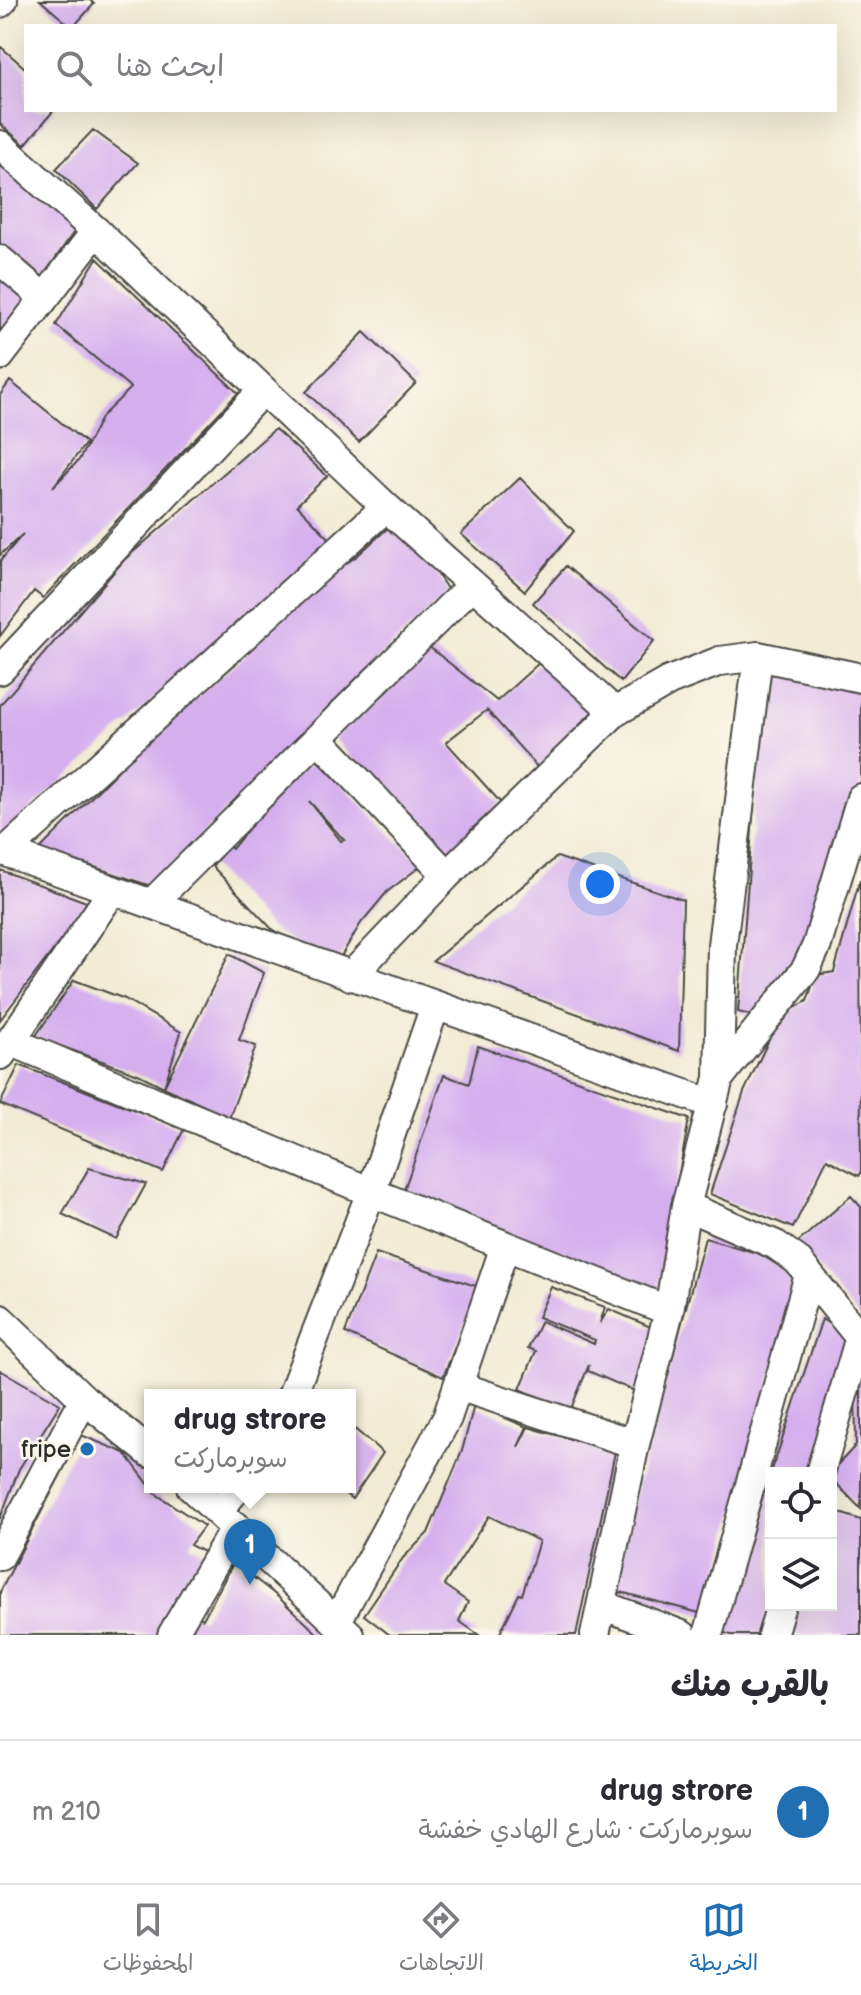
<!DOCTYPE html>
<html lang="ar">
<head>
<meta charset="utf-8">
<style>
	:root { --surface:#fff; --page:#f7f7f7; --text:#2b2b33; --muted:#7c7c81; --line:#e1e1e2; --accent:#1f6fb2 }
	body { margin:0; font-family:"Balsamiq Sans","Playpen Sans Arabic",sans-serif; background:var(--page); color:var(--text); direction:rtl }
	.controls { position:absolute; right:24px; bottom:24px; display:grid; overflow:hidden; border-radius:0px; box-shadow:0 8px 32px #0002 }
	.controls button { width:72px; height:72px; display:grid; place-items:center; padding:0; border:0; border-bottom:2px solid var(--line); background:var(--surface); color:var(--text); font:40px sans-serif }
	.you { position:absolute; left:600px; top:884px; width:28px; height:28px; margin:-20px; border:6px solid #fff; border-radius:50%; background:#1a73e8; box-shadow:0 0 0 12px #1a73e833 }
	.badge { display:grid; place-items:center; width:52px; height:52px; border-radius:50%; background:var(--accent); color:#fff; font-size:26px; font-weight:700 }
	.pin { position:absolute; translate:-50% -66px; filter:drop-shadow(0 2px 4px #0008) }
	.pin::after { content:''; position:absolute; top:42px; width:28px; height:24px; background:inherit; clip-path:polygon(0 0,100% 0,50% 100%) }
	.popup { position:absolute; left:144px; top:1389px; width:212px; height:104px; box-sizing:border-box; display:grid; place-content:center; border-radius:0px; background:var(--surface); filter:drop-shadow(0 2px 6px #0005); font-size:26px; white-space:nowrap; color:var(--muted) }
	.popup b { font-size:30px; color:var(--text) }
	.popup::after { content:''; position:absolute; left:50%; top:100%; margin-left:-16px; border:16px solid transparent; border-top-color:var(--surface) }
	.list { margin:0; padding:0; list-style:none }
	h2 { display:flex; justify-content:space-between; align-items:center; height:104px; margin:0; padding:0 32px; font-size:34px }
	h2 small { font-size:26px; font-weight:400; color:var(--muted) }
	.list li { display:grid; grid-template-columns:52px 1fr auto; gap:24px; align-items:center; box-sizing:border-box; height:144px; padding:0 32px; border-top:2px solid var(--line) }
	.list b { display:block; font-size:30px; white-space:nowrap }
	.list p { margin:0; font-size:26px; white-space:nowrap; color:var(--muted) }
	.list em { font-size:26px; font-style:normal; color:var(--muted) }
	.icon { flex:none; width:44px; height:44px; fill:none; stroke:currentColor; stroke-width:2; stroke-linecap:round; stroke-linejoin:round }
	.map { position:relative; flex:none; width:861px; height:1635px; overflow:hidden; direction:ltr }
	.search { position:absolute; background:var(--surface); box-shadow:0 8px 32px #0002; left:24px; right:24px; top:24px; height:88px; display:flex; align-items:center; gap:20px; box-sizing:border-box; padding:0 28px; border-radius:0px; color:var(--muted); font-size:30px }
	.sheet { height:248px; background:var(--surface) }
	nav { display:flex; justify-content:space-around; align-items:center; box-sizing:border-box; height:112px; border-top:2px solid var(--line); background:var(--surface); font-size:22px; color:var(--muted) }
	nav a { display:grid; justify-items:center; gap:4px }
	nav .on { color:var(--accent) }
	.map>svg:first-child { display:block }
	.building { fill:#d5aeee; fill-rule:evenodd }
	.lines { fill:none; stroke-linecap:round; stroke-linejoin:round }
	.minor-casing { stroke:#494844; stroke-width:32 }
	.minor { stroke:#fff; stroke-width:28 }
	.poi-dot { fill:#1f6fb2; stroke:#fbf7ec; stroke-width:3 }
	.labels { text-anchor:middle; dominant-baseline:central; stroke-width:6; stroke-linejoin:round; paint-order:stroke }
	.poi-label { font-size:24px; fill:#2b2b2b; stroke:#fbf7ec; text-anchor:end }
</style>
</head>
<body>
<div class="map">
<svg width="861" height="1635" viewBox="0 0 861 1635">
	<rect width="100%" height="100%" fill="#fbf7ec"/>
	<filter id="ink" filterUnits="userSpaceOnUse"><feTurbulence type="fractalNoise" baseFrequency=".0125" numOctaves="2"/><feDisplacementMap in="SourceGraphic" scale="16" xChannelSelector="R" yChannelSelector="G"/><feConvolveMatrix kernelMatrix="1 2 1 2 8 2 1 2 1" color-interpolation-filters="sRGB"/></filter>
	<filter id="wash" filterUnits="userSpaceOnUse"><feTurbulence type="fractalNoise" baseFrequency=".006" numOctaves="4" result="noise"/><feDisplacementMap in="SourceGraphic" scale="32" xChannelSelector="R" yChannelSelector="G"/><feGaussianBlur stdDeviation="1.8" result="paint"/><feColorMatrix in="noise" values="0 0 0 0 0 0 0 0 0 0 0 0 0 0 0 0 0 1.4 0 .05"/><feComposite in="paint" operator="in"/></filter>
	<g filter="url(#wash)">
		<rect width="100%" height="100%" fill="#f1ebd3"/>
		<g id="blocks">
			<!-- building -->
			<path class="building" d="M40,0H90L94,4L74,26H70Z
				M0,46L26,69V110H54L25,145L0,124Z
				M93,130L138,163L97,209L56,169Z
				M0,153L80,223L39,282L0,248Z
				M97,258L238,393L43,598L34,591L0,636V561L23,534L0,555V395L10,381L86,443L53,487L79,460L102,416L131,388L56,325Z
				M0,274L31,299L0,339Z
				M364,332L416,383L359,442L306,392Z
				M275,429L327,476L297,505L331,540L0,837V705L124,560Z
				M520,478L574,531L525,591L461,534Z
				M390,526L427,558L449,592L364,671L151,886L40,849L161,727L240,660L326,577L357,556Z
				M566,566L654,641L621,682L533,603Z
				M428,646L497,701L540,662L595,709L538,768L487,710L446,742L501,803L472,829L450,857L384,794L334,738L387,691Z
				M772,666L861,685V782L813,930L761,1017L738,1012L760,725Z
				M317,760L422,865L387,892L361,923L334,968L271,928L212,866L229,846L232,849L288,780ZM309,801L344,840L341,841Z
				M557,857L683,900L679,1051L433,961Z
				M0,870L89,903L0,1020Z
				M860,879L861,1173L859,1176L827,1159L793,1228L710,1194L744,1092L774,1029L793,1009L807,1001L816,975L834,972Z
				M229,954L264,973L239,1040L256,1046L229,1118L164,1087Z
				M74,980L125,999L181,1032L164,1087L138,1074L35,1037Z
				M478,1046L689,1119L657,1294L404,1190L444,1075L469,1084Z
				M19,1065L184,1129L163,1172L0,1104Z
				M89,1168L146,1184L116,1239L62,1214Z
				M851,1196L861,1207V1320L797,1243Z
				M705,1238L760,1254L798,1278L707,1615L609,1589Z
				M376,1253L479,1287L443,1377L345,1333Z
				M551,1287L605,1307L600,1323L609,1309L660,1331L634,1391L588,1371L589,1365L570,1411L520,1389L536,1351L528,1348L541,1321L594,1344L595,1340L538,1317Z
				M822,1319L848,1337L814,1473H771Z
				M0,1370L60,1404L19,1469L0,1519Z
				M855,1377L861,1381V1509L831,1478V1472L856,1445Z
				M474,1405L527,1427L518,1447L528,1427L615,1452L576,1635H499L519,1594L522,1595L539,1541L489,1516L444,1585L468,1602L459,1621L479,1635H390L364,1615L403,1558L428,1533L462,1451Z
				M350,1425L383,1453L352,1499L337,1487H350Z
				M81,1435L125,1453L156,1494L204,1526L190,1545L211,1556L166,1635H0V1592Z
				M770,1474L771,1602L760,1635H731L718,1631Z
				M831,1510L861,1520V1635H781L791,1605H831Z
				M234,1562L277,1596L319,1635H177L187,1612L203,1619Z"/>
		</g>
	</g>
	<g filter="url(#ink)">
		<use href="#blocks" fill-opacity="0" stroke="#494844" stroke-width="2"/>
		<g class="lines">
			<defs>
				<path id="minor" d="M0,3L3,0
					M0,145L96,231
					M0,260L43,297
					M0,356L96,231L386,507L615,712
					M0,670L263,390
					M318,738L447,875
					M0,850L713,1104
					M5,852L386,507
					M151,904L472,585
					M351,976L447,875L615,712L669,681L720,661L758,656L861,678
					M10,1041L371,1192L435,1006
					M1,1055L113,890
					M719,1078L806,969L817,945L861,798
					M686,1206L776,1245L797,1260L861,1339
					M0,1319L84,1399L150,1453
					M458,1386L635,1444
					M292,1395L371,1192L669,1311
					M820,1473L860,1337
					M191,1487L350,1635
					M219,1510L238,1487
					M0,1556L84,1399
					M602,1605L682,1635
					M336,1623L447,1418L505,1246
					M172,1635L236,1526
					M595,1635L635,1444L669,1311L686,1206L719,1078L722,945L758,656
					M708,1635L809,1275
					M772,1635L781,1605"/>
			</defs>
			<!-- minor casing -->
			<use href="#minor" class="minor-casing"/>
			<!-- minor -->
			<use href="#minor" class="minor"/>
		</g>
	</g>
	<!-- markers -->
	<circle class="poi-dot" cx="87" cy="1449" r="8"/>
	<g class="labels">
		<!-- poi labels -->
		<g class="poi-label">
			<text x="71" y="1449">fripe</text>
		</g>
	</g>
</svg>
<div class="controls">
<button><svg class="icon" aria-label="locate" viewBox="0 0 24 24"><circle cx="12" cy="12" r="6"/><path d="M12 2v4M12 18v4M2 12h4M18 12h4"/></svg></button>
<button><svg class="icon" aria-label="layers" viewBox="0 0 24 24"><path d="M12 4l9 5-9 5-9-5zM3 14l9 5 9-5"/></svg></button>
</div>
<div class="you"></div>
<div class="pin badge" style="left:250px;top:1585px">1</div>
<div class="popup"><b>drug strore</b>سوبرماركت</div>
<div class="search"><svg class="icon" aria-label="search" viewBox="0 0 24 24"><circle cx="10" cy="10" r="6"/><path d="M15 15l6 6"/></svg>ابحث هنا</div>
</div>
<section class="sheet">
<h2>بالقرب منك<small></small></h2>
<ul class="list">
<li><span class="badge">1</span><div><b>drug strore</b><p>سوبرماركت · شارع الهادي خفشة</p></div><em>210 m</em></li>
</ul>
</section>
<nav>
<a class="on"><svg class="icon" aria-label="map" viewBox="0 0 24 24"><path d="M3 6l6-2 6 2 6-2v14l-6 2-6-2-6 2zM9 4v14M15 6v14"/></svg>الخريطة</a>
<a><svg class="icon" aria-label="directions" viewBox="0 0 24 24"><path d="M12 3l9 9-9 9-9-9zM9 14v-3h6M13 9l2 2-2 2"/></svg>الاتجاهات</a>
<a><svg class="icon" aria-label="saved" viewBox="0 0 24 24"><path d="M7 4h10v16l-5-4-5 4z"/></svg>المحفوظات</a>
</nav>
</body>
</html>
